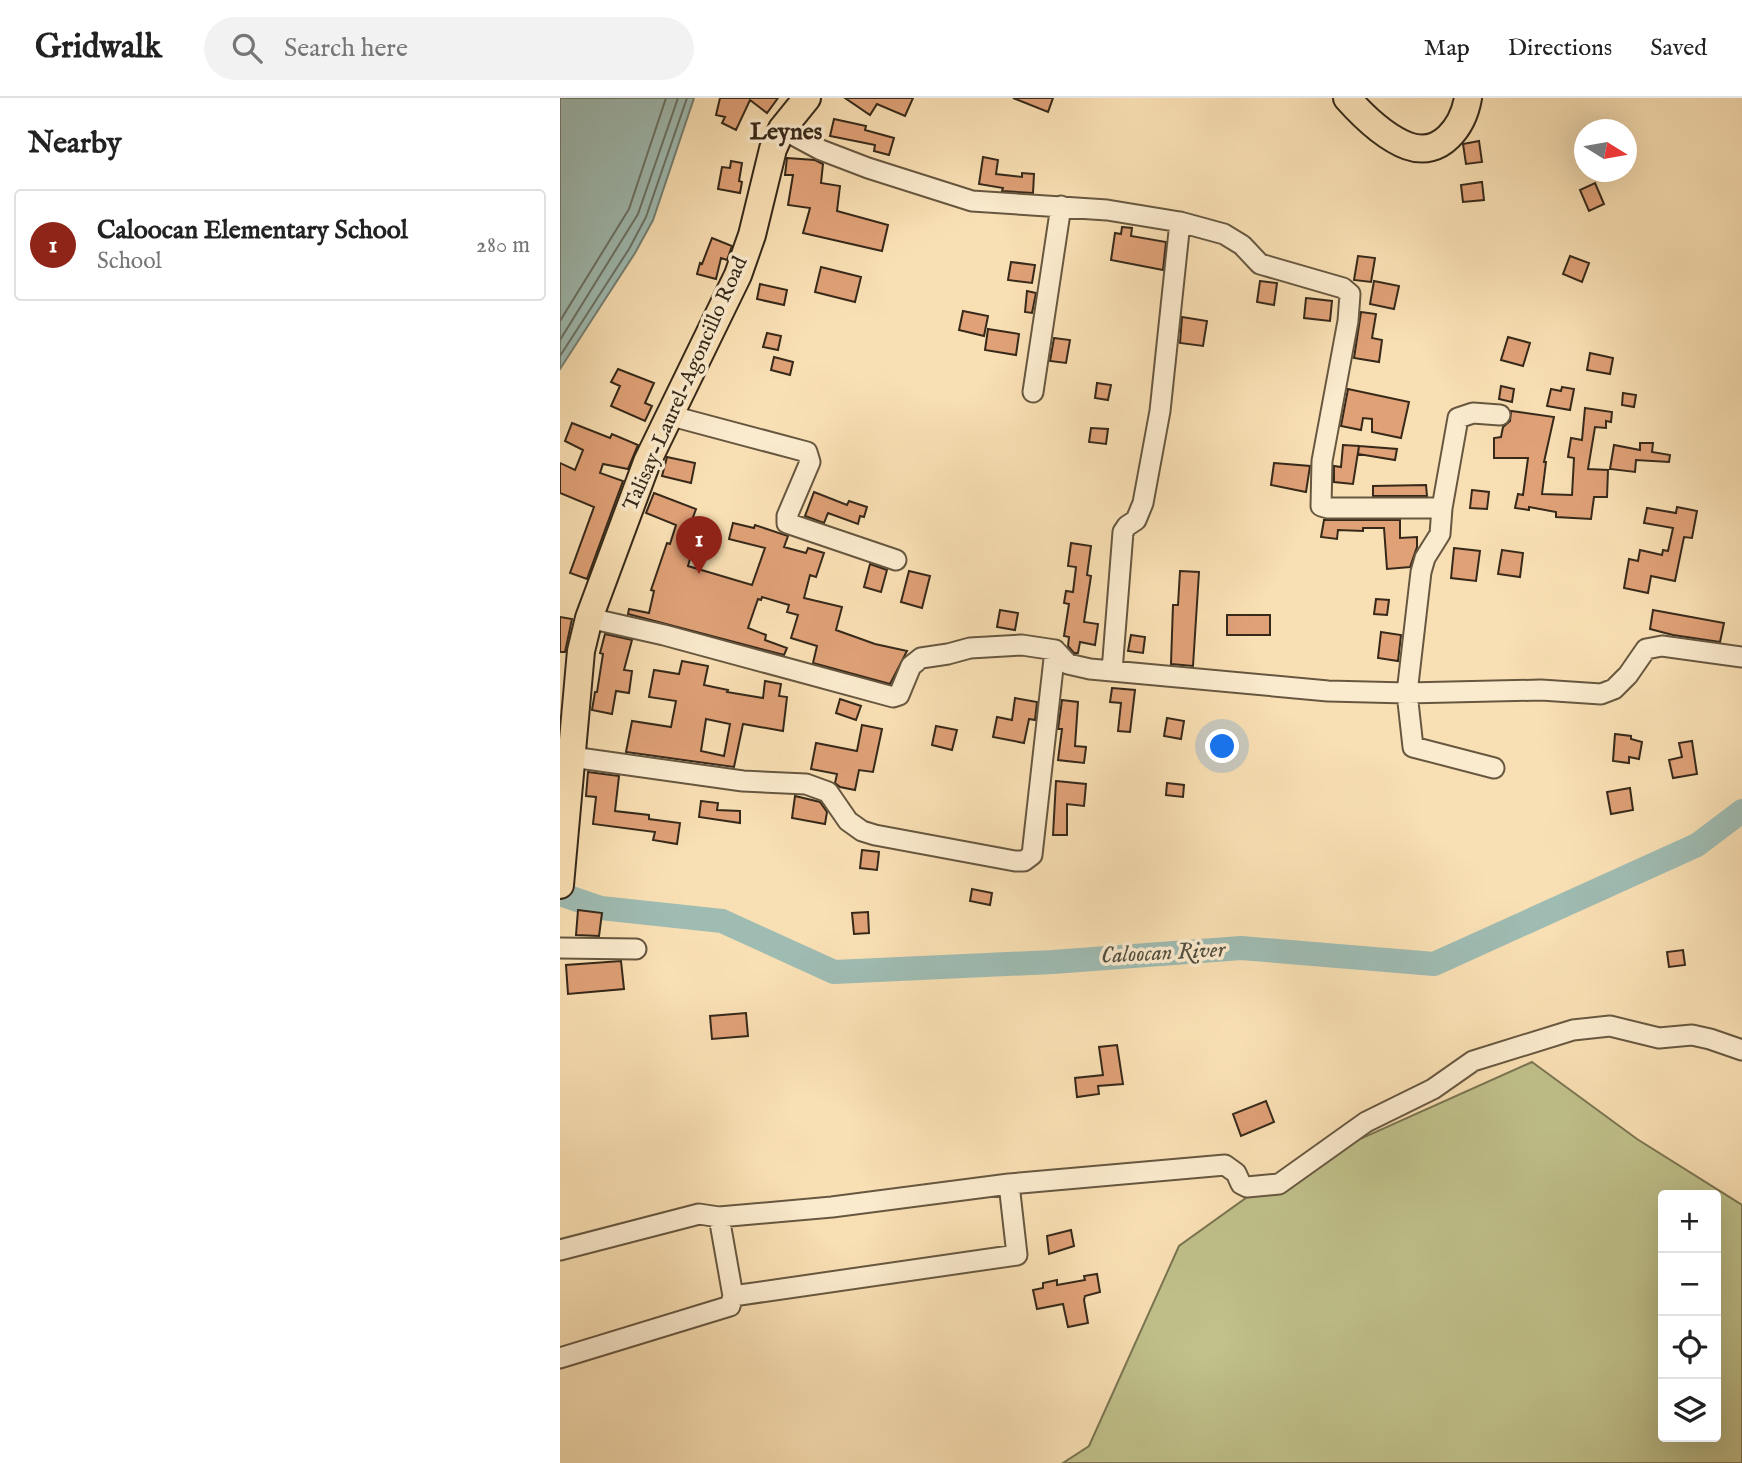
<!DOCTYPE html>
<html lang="en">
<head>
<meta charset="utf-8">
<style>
	:root { --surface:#fff; --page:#f2f2f2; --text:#222; --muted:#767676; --line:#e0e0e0; --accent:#8f2418 }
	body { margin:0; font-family:"IM FELL English",serif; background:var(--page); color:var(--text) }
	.controls { position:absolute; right:21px; bottom:21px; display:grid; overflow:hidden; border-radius:7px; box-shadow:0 7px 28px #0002 }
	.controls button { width:63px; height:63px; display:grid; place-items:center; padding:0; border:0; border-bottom:2px solid var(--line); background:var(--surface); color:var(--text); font:35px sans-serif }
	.compass { position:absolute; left:1014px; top:21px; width:63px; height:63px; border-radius:50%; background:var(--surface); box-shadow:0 7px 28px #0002; rotate:101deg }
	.you { position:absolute; left:663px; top:649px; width:24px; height:24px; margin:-18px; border:5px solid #fff; border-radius:50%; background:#1a73e8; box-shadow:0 0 0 10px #1a73e833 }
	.badge { display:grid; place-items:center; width:46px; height:46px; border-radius:50%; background:var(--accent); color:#fff; font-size:23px; font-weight:700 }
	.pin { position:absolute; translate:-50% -58px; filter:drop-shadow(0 2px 4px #0008) }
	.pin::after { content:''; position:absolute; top:37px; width:24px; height:21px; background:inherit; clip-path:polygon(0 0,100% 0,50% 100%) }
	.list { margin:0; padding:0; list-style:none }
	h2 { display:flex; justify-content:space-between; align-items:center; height:91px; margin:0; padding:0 28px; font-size:30px }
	h2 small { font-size:23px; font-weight:400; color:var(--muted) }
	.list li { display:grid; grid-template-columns:46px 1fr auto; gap:21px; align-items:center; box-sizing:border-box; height:112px; margin:0 14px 14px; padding:0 14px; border:2px solid var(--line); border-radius:7px }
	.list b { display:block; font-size:26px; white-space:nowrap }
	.list p { margin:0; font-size:23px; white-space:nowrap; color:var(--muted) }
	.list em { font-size:23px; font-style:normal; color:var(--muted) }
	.icon { flex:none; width:38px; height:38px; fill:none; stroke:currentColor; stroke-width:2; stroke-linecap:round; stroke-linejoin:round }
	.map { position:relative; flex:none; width:1182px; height:1365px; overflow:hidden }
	header { display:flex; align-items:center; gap:42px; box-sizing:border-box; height:98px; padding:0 35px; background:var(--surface); border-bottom:2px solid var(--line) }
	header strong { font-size:33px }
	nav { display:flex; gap:38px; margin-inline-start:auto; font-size:24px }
	.search { width:490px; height:63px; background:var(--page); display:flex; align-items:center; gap:18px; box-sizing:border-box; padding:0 24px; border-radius:38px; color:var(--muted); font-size:26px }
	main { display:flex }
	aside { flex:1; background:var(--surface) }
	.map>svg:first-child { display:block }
	.green { fill:#c0c18b; stroke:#7b7552; stroke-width:2; fill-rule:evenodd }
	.water { fill:#9fbcb3; stroke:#758176; stroke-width:2 }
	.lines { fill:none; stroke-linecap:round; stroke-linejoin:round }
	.shore { stroke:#6a7266; stroke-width:2 }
	.river { stroke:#9fbcb3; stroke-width:24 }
	.building { fill:#e0a177; stroke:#36291a; stroke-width:2; fill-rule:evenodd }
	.minor-casing { stroke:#675740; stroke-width:23 }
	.major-casing { stroke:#36291a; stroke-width:30 }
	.minor { stroke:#fbebce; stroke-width:19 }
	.major { stroke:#f9e0b4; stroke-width:26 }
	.labels { text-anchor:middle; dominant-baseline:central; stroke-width:7; stroke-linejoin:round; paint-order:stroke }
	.street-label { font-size:21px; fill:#36291a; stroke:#fbebce }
	.water-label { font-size:23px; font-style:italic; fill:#504e40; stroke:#fbebce }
	.quarter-label { font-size:24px; font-weight:bold; fill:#36291a; stroke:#fbebce }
</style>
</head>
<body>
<header>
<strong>Gridwalk</strong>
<div class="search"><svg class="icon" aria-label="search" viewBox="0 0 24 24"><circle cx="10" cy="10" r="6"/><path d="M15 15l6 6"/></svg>Search here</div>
<nav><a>Map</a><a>Directions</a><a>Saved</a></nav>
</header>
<main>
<aside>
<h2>Nearby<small></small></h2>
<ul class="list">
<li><span class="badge">1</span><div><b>Caloocan Elementary School</b><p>School</p></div><em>280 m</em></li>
</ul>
</aside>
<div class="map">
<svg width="1182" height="1365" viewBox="0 0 1182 1365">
	<rect width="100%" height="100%" fill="#f9e0b4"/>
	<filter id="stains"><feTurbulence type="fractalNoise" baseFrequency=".00286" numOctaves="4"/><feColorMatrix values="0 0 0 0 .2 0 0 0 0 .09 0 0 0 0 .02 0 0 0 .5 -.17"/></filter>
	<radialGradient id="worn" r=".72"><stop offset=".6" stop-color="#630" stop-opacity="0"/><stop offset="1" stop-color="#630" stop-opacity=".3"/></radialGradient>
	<!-- green -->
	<path class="green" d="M972,964L1077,1041L1182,1107V1365H503L529,1348L619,1148L715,1079ZM1103,1097H1156V1339H1103Z"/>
	<!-- water -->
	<path class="water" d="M0,0H134L93,122L75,155L0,271Z"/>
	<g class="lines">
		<!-- shore -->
		<path class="shore" d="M0,223L69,111L106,0
			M0,242L78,116L118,0
			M0,258L69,151L86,119L127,0"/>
		<!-- river -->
		<path class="river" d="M0,796L41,810L162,823L274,874L493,864L681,850L874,866L1137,747L1182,713"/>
	</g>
	<!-- building -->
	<path class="building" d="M160,0H218L207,15L190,2L176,32L162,25L165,19L156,17Z
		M285,0H353L345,18L317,6L310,17Z
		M453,0H493L488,14Z
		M274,21L306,28L305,32L334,40L329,57L314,53L315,47L270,38Z
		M919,43L922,64L906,66L903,46Z
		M423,59L438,62L436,76L462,79V75L474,76L473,95L442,93L443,90L419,86Z
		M227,60L255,62L263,66L261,85L280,88L277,113L328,127L322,153L243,135L250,110L228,107L233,77H225Z
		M171,63L182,65L179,83L182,84L180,95L158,91L162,69L170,70Z
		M922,84L924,102L903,104L901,87Z
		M1035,85L1044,106L1029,113L1020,92Z
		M562,129L572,130L571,138L606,144L603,172L551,162L555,135L561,136Z
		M152,140L172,148L167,162L161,160L156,181L137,176L140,165L142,166Z
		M798,158L815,160L811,184L794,182Z
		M1010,158L1029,165L1022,184L1003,176Z
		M451,164L475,167L472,185L448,182Z
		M261,169L301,179L295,204L255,194Z
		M700,183L717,185L714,207L697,204Z
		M814,183L839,188L834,211L810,206Z
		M200,186L227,192L224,207L197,201Z
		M467,193L476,195L472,215L465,214Z
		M746,200L772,203L770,223L744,220Z
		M403,213L428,218L424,238L399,232Z
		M801,214L816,216L812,240L822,242L819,264L794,260Z
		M622,219L647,223L643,248L620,245Z
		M428,231L459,236L456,257L425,252Z
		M207,235L221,238L218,252L203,249Z
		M948,239L970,245L963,268L941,262Z
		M494,240L510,242L506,265L490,263Z
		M1030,255L1053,260L1050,276L1027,272Z
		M214,259L233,264L230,277L211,272Z
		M58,271L94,285L85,305L92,308L85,323L51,308L60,288L51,284Z
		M537,285L551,287L548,302L535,300Z
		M941,288L954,291L952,304L939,301Z
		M1002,289L1014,291L1010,312L987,308L991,291L1001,293Z
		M788,291L849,304L841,340L812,334V321L803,320L801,332L781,328Z
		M1063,295L1076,297L1074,309L1062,307Z
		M1025,310L1052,314L1051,324L1046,323V330L1035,329L1028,371L1048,372L1047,399H1034L1031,421L996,419V414L969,409V412L955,410L958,396L963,397L968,360H934V340L941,339L943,329L950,323L951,313L994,319L984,364H986L982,396L1012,397L1014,360L1008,359L1011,340L1022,342Z
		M12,325L50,340L52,336L78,347L68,371L43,366L40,375L63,383L27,481L10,475L34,409L0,395V365L15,372L23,352L5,343Z
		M531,330L548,331L546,346L529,344Z
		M1080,345H1093L1092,354L1110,357L1109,364L1076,362L1075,374L1050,371L1054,347L1080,352Z
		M783,347L799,348L793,386L774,384V368L781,369Z
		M799,348L837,351L835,362L798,356Z
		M107,359L135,365L131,385L102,378Z
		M714,365L750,368L746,394L711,387Z
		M866,387L867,398H813V388Z
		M912,392L929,394L927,411L910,410Z
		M254,394L287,407L289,403L307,409L304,419L300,418L298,426L268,415L264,425L245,418Z
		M94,395L136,411L128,433L137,436L128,468L192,487L205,450L169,441L173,425L194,430L195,427L228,438L224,449L246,455L248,450L264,455L256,479L250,477L244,500L282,509L276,532L315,546L347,553L330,586L253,565L257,548L231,540L238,517L227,514L229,507L202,499L201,502L198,501L188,530L206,537L205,542L227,550L224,557L68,516L69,511L89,515L94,493L91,492L107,445L110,446L116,427L86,415Z
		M1117,409L1137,413L1132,440L1124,439L1115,483L1091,478L1088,495L1064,490L1069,461L1078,463L1080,452L1102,457L1103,452L1108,453L1113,430L1084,425L1087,410L1116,415Z
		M764,422H840V440L857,439V449L850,469L827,471L824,430H803V433L778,432L777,441L761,439Z
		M511,445L531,448L527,477L531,478L524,524L538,526L535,547L520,544L518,555H514L508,548L509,539L504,538L509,506L504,505L506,493L513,494L516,469L508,468Z
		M894,450L920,453L916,483L891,480Z
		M942,452L963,455L960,479L938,476Z
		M310,466L327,472L321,494L304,489Z
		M349,473L370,478L362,510L341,504Z
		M620,473L639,474L633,568L611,566L613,507H618Z
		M816,501L829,502L827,517L814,516Z
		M440,512L458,515L455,532L437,529Z
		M1093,512L1164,525L1160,544L1113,537L1090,531Z
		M667,517H710V537H667Z
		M0,519L12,521L5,554H0Z
		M821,534L841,537L838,563L818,560Z
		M45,536L72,542L64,572L72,573L69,595L56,593L52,616L32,612L35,594H37L43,556L40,555Z
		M571,537L585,539L583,555L568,553Z
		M122,563L148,568L144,587L168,592L167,594L203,600L205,583L221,586L219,598L227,599L223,633L183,626L174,669L66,654L72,623L111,629L116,603L89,599L94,572L119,576ZM146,621L170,626L164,658L141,653Z
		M552,590L575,592L570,634L558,633L561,605L550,604Z
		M455,600L477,604L475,622L469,621L464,645L433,639L437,619L452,622Z
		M280,601L301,608L296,622L276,615Z
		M502,602L518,604L515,648L526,649L524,665L498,662L502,631H498Z
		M607,620L624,623L621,641L604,638Z
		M302,627L322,631L313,674L299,672L295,692L280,689L275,685L277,676L251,671L256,645L297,653Z
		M376,628L397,632L392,652L372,647Z
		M1055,636L1071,638V641L1082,644L1079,661L1069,659V665L1053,663Z
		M1132,643L1137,676L1113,680L1109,662L1122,659L1119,645Z
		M28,674L59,678L55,713L89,717V721L120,725L117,746L93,742L95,734L33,726L36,699L26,698Z
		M496,683L526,686L524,708L507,706V737H493Z
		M607,685L624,687L623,699L606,697Z
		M1070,690L1073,712L1051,716L1047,694Z
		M235,698L260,704L267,714L265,726L232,720Z
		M141,703L158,705L157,712L180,713V725L139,719Z
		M302,752L319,754L317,772L300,770Z
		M412,791L432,795L430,807L410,803Z
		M18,812L42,815L39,838L16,837Z
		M308,814L309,835L294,836L292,815Z
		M1123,852L1125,867L1109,869L1107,854Z
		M61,863L64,891L8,896L6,867Z
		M186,915L188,938L152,941L150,918Z
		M557,947L563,986L538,988L539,996L517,999L515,980L543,977L539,949Z
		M706,1003L714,1024L681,1038L673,1016Z
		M511,1132L514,1148L489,1156L487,1138Z
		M537,1176L540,1194L525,1198L524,1202L528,1225L508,1229L503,1206L477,1211L473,1192L483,1190V1185L497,1182V1187L525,1182L524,1178Z"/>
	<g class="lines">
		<defs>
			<path id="minor" d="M222,31L261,52L308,70L412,103L547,112L620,124L664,136L682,147L700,166L783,190L790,196L788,223L762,363L761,408L768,410H882
				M473,294L501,108
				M108,317L247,354L250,364L227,418V425L336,462
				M29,520L104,537L333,599L339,597L351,568L361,560L388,556L410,550L462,547L495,552L508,566L530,571L768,593L847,595L981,592L1041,596L1054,591L1068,577L1086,551L1102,548L1182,559
				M552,573L563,434L567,428L576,422L583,405L600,313L620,124
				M12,659L183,683L246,686L268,694L288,723L302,733L315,737L455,763H464L472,757L495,552
				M934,670L853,649L847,595L861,474L865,460L880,436L882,410L898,320L913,315L940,317
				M0,850L76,851
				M159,1119L173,1198
				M0,1152L139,1116L159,1119L272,1109L449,1086L665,1067L676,1075L681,1086L687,1089L719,1086L806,1024L873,991L913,963L1013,932L1050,928L1099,940L1132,937L1150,941L1182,952
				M0,1260L170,1208L173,1198L457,1157L449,1086"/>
			<path id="major" d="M787,0C803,18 824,39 848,48C881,60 903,28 908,0
				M0,787L21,553L29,520L87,364L178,177L192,137L213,51L222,31L247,0"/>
		</defs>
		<!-- minor casing -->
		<use href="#minor" class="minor-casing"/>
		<!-- major casing -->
		<use href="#major" class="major-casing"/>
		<!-- minor -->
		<use href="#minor" class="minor"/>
		<!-- major -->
		<use href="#major" class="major"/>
	</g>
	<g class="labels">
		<!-- street labels -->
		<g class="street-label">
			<text transform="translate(126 286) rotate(-66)">Talisay-Laurel-Agoncillo Road</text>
		</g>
		<!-- water labels -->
		<g class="water-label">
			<text transform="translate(603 855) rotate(-3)">Caloocan River</text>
		</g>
		<!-- quarter labels -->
		<g class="quarter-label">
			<text x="226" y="34">Leynes</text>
		</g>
	</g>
	<rect width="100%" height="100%" filter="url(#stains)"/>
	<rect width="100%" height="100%" fill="url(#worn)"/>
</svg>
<div class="controls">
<button>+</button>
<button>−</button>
<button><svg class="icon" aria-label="locate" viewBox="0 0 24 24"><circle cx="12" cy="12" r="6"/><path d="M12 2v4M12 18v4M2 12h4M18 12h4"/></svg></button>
<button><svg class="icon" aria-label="layers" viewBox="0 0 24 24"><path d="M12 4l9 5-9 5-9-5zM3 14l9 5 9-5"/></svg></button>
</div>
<svg class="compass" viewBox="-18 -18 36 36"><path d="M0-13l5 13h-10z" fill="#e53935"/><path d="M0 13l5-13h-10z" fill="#767676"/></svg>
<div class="you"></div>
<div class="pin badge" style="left:139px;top:476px">1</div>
</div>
</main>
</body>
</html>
